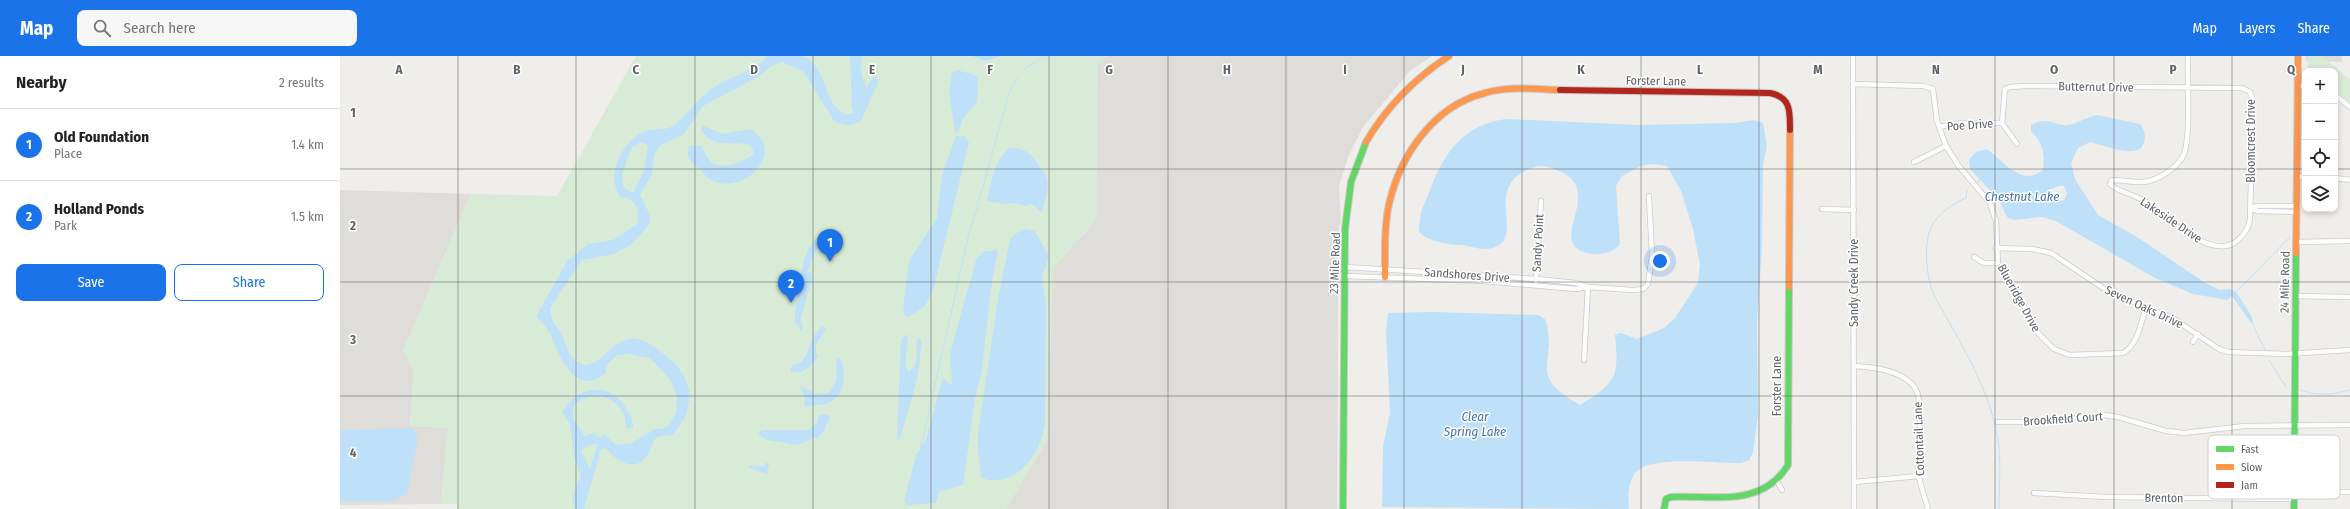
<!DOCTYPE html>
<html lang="en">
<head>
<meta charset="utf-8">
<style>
	:root { --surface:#fff; --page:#f6f6f6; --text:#222; --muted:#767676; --line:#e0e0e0; --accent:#1a73e8 }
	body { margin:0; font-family:"Fira Sans Condensed",sans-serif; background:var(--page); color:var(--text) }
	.controls { position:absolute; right:12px; top:12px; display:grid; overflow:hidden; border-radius:8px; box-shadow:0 2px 6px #0003 }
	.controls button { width:36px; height:36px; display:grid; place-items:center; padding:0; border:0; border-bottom:1px solid var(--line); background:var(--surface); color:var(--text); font:20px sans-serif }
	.you { position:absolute; left:1320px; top:205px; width:14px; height:14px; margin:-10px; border:3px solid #fff; border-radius:50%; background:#1a73e8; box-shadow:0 0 0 6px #1a73e833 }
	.badge { display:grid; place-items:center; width:26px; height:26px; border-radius:50%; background:var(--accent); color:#fff; font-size:13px; font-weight:700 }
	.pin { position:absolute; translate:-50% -33px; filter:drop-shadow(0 1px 2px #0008) }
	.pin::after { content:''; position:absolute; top:21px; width:14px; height:12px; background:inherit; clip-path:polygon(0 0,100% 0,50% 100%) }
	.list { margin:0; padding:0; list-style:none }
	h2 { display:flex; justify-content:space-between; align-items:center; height:52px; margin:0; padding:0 16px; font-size:17px }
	h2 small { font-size:13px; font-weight:400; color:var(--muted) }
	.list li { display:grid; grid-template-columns:26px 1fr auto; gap:12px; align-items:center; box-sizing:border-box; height:72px; padding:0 16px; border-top:1px solid var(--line) }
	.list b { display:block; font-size:15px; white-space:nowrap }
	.list p { margin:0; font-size:13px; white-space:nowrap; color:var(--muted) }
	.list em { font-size:13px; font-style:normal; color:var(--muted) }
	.actions { display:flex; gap:8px; padding:12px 16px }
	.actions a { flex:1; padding:9px 0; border:1px solid var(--accent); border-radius:8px; text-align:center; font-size:14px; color:var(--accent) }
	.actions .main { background:var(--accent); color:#fff }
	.icon { flex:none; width:22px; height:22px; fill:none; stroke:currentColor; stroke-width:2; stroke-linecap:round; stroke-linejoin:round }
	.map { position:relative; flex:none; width:2010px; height:453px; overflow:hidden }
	header { display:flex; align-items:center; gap:24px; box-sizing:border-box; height:56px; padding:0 20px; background:var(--accent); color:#fff }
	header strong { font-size:19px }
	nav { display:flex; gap:22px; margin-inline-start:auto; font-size:14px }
	.search { width:280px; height:36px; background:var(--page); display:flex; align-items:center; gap:10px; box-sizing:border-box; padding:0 14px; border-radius:8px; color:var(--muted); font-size:15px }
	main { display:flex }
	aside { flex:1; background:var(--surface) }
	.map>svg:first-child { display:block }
	.industrial { fill:#dfddda }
	.green { fill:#d8ebd6 }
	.water { fill:#bfe0f9; fill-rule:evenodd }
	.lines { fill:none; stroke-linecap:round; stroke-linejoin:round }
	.stream { stroke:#bfe0f9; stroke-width:1 }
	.street-casing { stroke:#cbcccc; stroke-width:6 }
	.fast-casing { stroke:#cacacb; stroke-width:8 }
	.slow-casing { stroke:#cacacb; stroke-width:8 }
	.jam-casing { stroke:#cacacb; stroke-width:8 }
	.street { stroke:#fdfcfc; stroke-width:4.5 }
	.fast { stroke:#63d668; stroke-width:6 }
	.slow { stroke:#ff974d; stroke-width:6 }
	.jam { stroke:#b3261e; stroke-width:6 }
	.grid { fill:none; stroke:#5f6368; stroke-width:1; stroke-opacity:0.55 }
	.labels { text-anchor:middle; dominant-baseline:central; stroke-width:3; stroke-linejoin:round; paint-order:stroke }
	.street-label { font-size:12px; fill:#5f6368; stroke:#fff }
	.water-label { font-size:13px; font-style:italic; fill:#4174aa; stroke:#fff }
	.key { fill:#fff; stroke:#cfd0d2; stroke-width:1 }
	.key-label { font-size:11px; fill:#5f6368 }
	.grid-label { font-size:13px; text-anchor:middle; font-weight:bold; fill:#5f6368; stroke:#fff; stroke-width:3; stroke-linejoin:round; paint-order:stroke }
</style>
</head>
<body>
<header>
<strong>Map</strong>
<div class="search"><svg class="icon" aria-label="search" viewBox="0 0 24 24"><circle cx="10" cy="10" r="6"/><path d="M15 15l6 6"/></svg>Search here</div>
<nav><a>Map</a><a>Layers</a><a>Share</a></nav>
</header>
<main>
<aside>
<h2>Nearby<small>2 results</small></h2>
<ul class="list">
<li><span class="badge">1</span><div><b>Old Foundation</b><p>Place</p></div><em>1.4 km</em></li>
<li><span class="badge">2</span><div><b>Holland Ponds</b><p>Park</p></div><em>1.5 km</em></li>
</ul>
<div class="actions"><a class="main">Save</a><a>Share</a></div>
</aside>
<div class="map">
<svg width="2010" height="453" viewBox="0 0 2010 453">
	<rect width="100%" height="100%" fill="#efeeea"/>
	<!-- industrial -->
	<path class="industrial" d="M753,0H1092L1070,15L1023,71L1008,101L999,130L1001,167L999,170L998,245L997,453H664L708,377L712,215L720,201L747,175L755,161Z
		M1966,0H2002V6L1966,5Z
		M0,134L131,138L63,295L74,313L70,370L108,372L101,448L0,449Z"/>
	<!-- green -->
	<path class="green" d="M296,0H768L758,8L757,162L713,213L708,383L666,453H117V448H101L108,372L70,370L74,313L63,295L131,138L217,140Z
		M1968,0H1981L2010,24V47L1995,34V15H1971L1968,12Z"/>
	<!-- water -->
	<path class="water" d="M428,0C438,0 452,0 462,0C489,9 482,51 507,59L514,56L512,51L510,0H522L521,14L526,32L536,17L538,27L521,65C512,71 503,70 494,65L464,16L442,6L431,10L421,19L363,50L344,78L319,90L314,100L312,118L300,139L310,159L309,168L302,177L290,189L274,198L242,204L210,252C211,257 211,263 214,267C215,270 219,273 221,276C227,288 227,300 239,307C259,318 273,278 297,283C308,285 318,293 326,300C339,311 345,318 349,334C352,352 343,365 333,379C329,380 322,379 318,381C312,384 312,391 309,397C297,418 277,406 266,392L261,393L244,453H235C231,441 234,432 241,422L234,400L230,368L222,357C235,329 271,325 286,352C290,359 293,363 293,372L288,373L286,371C287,353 271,338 252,340C245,341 241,345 235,348C228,364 239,367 244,380L255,377L258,382L264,378L276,389L292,387L314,373H322L328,370L336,357L337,340L330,323L310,302L289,298L277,299L266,310V317C236,343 219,299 210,278C207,271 201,266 196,261L227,205L248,188L273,184L297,168C300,152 297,144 280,140C265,121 282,86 303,76C312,71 324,76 333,70C347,60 356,44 370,34C388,21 413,16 428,0ZM302,86L308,90L304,115L293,137L283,131L282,118L292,91ZM256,388L257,390L250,413L241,395L247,390Z
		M632,0H661L645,5Z
		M617,14L635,19L638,22L637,46L624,61L618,76H615L609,36L612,17Z
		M1757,59L1800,68C1805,75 1806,79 1804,86C1801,105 1763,89 1750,86L1738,92L1731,107L1735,123L1758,159L1797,181L1864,226L1879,234L1889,233L1896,236L1911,259L1914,271L1892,240L1887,244L1853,238L1815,222L1716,165L1702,161L1674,164L1667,161L1659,144L1630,113L1629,104L1636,96L1647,93C1663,104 1681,132 1703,114C1705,98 1703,86 1691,75V69C1708,59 1715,71 1729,69C1738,67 1747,61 1757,59ZM1719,130H1724L1727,137L1725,143L1722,145L1707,138L1709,134Z
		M1166,63L1298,69L1394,67L1414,64L1423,67L1427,90L1423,109L1422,191L1417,268L1418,358L1413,397L1409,404L1401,407C1376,408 1316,399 1297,415C1288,423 1288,442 1289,453L1042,451L1043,391L1050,356L1046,276L1048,257L1092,256L1198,259L1205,263C1220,304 1183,318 1240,349C1277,326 1279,321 1275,279L1281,277L1297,283L1324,272L1335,262L1358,227L1360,209L1353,173L1341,135L1327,110L1311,108L1301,110L1282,120L1276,130L1280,188C1273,196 1264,199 1253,198C1200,191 1267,137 1221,116C1212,112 1204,108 1195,111C1138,128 1189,183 1152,192C1142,195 1131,190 1122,189C1108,189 1089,186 1079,176C1079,156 1083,152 1090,134C1103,97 1125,68 1166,63Z
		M362,69L382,78L410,73C448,95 404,141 371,124C366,121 362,115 357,111C350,105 346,100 349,90H361C365,95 366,102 371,106C382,115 403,106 413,99V94L410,89C392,84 374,94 361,74Z
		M616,80H624L629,86L593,235L585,250L568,261L564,258L563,252L569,205L597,162L602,119Z
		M670,92C684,92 692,97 699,110C701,114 705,116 706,120C710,131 705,147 702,157L692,148L685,150L673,147L666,148L647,145C650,129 655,102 670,92Z
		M685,173L695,175L709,201L702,220L706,249L705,371C699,394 684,422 658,424C651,424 647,425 641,421L638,395V377L658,243L670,184L675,178Z
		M477,183L482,186L472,202L468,215L472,218V223L460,265L463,271L461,275L455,266V259C457,241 461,193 477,183Z
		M656,194L658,195L652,226L642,313L635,342L623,429L599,436L596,447L568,449L564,446L576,400L586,383L603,320L610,329L612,328L610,297L636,204L643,196Z
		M483,270L486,273C481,282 471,289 478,301C472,310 462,319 450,316L452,309L462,306C473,290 467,284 483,270Z
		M566,279H568L565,310L569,316C581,307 574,293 578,282L582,284L577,324L560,383L557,384L561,284Z
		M497,302H500C509,322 503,349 477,349C472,349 468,351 464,350L465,343L460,330L476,338L489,337L496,324Z
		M483,358L490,360L484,375L479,380L458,389L427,384L418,378L422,374H468L477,367L478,360Z
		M73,372L78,383L67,437L53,445H0V374Z
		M426,406L429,408L427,418L409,412L410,409L424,411Z"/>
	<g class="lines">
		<!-- stream -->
		<path class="stream" d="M684,13L706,0
			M1638,126L1640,123
			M1627,134L1626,142C1614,147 1602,155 1594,166C1582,184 1586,220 1594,239C1620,287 1653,336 1659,392C1661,412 1659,433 1659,453
			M639,145L669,37L677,22
			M1896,236L1950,181
			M1914,271L1925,294
			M1929,304L1946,331
			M1961,334C1976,341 1995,338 2010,334
			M580,395L629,177L638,150"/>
		<defs>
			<path id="street" d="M1513,0L1514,453
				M1513,28L1584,30L1593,33L1597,65L1606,90L1618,109L1650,147L1656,165L1658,207L1666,223L1679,240L1698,277L1714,293L1730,299L1783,297C1798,289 1801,266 1806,251
				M1958,30H1965
				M1995,39L2010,51
				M1599,71L1620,67H1662
				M1677,88L1662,67L1665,33L1670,31L1686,30L1902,32L1910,36L1913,44L1910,163C1909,172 1905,178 1898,184C1873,207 1826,161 1806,146C1795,138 1779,137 1770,128L1772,124C1784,124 1797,128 1809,125C1823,121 1838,111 1844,98C1851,80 1847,22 1848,0
				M1574,106L1606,90
				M1957,121H1965
				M1995,122L2010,124
				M1957,150H1917L1911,152L1917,155L1957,156
				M1482,153L1514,154
				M1957,186L2010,185
				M1656,192L1692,193L1711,197L1769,236L1834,263L1879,293L1888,296L1946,298L2010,294
				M1634,201L1644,207H1658
				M1005,211L1197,223L1236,227L1248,231L1293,234L1303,233L1308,228L1312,199L1309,140
				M1005,220L1144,225L1236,233L1247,231
				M1196,225L1201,145
				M1956,240L2010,241
				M1853,286L1858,278
				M1244,304L1248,231
				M1514,310C1533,311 1563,314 1575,332C1585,347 1577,401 1579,421C1581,431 1585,442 1588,453
				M1658,366H1700L1764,359L1778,361L1826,375L1844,377L1905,370L2010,369
				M1514,426L1579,420
				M1438,427L1442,434
				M1954,436H2010
				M1694,437L1766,441L1954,443"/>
			<path id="fast" d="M1003,453L1005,173L1011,126L1026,86
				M1324,453L1326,443L1331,441C1374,439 1422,452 1448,409L1449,231
				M1954,453L1956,197"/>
			<path id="slow" d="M1026,86C1047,50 1074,23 1109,0
				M1956,197L1958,0
				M1045,221C1045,197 1044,172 1049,148C1060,100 1093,50 1145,37C1169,30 1195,33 1220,34
				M1449,231L1450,74"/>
			<path id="jam" d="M1220,34L1430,37C1451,41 1450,55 1450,74"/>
		</defs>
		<!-- street casing -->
		<use href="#street" class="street-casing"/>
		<!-- fast casing -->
		<use href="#fast" class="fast-casing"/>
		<!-- slow casing -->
		<use href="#slow" class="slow-casing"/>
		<!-- jam casing -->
		<use href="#jam" class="jam-casing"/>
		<!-- street -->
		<use href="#street" class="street"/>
		<!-- fast -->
		<use href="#fast" class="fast"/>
		<!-- slow -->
		<use href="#slow" class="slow"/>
		<!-- jam -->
		<use href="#jam" class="jam"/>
	</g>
	<!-- grid -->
	<path class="grid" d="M118,0V453M236,0V453M355,0V453M473,0V453M591,0V453M709,0V453M828,0V453M946,0V453M1064,0V453M1182,0V453M1301,0V453M1419,0V453M1537,0V453M1655,0V453M1774,0V453M1892,0V453M0,113H1965M1995,113H2010M0,226H2010M0,340H2010"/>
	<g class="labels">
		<!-- street labels -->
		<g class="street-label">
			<text transform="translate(1316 25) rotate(1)">Forster Lane</text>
			<text transform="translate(1756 31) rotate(1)">Butternut Drive</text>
			<text transform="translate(1630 69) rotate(-4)">Poe Drive</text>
			<text transform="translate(1911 85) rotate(-90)">Bloomcrest Drive</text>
			<text transform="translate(1831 164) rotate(34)">Lakeside Drive</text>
			<text transform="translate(1198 187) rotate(-87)">Sandy Point</text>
			<text transform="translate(995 207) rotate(-88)">23 Mile Road</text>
			<text transform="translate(1127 219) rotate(4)">Sandshores Drive</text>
			<text transform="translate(1945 226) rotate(-89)">24 Mile Road</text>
			<text transform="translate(1514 227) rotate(-90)">Sandy Creek Drive</text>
			<text transform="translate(1679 242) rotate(61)">Blueridge Drive</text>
			<text transform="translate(1804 251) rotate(25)">Seven Oaks Drive</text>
			<text transform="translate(1437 330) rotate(-90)">Forster Lane</text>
			<text transform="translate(1723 363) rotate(-4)">Brookfield Court</text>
			<text transform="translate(1579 383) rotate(-92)">Cottontail Lane</text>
			<text transform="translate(1824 442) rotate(1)">Brenton</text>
		</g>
		<!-- water labels -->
		<g class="water-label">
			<text x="1682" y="140">Chestnut Lake</text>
			<text x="1135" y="360">Clear<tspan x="1135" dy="15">Spring Lake</tspan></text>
		</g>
	</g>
	<!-- legend -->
	<rect x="1868" y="379" width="132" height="64" rx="6" class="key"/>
	<rect x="1876" y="390" width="18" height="6" fill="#63d668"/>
	<rect x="1876" y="408" width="18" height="6" fill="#ff974d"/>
	<rect x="1876" y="426" width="18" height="6" fill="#b3261e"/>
	<g class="key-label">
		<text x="1901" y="397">Fast</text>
		<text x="1901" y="415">Slow</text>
		<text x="1901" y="433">Jam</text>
	</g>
	<g class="grid-label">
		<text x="59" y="18">A</text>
		<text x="177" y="18">B</text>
		<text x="296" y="18">C</text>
		<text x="414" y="18">D</text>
		<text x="532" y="18">E</text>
		<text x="650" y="18">F</text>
		<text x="769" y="18">G</text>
		<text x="887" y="18">H</text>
		<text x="1005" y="18">I</text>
		<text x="1123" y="18">J</text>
		<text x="1241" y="18">K</text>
		<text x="1360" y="18">L</text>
		<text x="1478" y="18">M</text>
		<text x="1596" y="18">N</text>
		<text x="1714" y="18">O</text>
		<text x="1833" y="18">P</text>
		<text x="1951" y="18">Q</text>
		<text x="13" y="61">1</text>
		<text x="13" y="174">2</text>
		<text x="13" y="288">3</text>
		<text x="13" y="401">4</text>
	</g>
</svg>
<div class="controls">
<button>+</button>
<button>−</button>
<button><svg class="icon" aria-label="locate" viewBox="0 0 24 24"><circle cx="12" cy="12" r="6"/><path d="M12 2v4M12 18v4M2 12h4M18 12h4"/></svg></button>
<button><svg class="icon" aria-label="layers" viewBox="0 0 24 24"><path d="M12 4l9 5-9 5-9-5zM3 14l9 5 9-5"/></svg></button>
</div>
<div class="you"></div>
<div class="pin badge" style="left:490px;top:206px">1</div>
<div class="pin badge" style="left:451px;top:247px">2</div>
</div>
</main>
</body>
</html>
